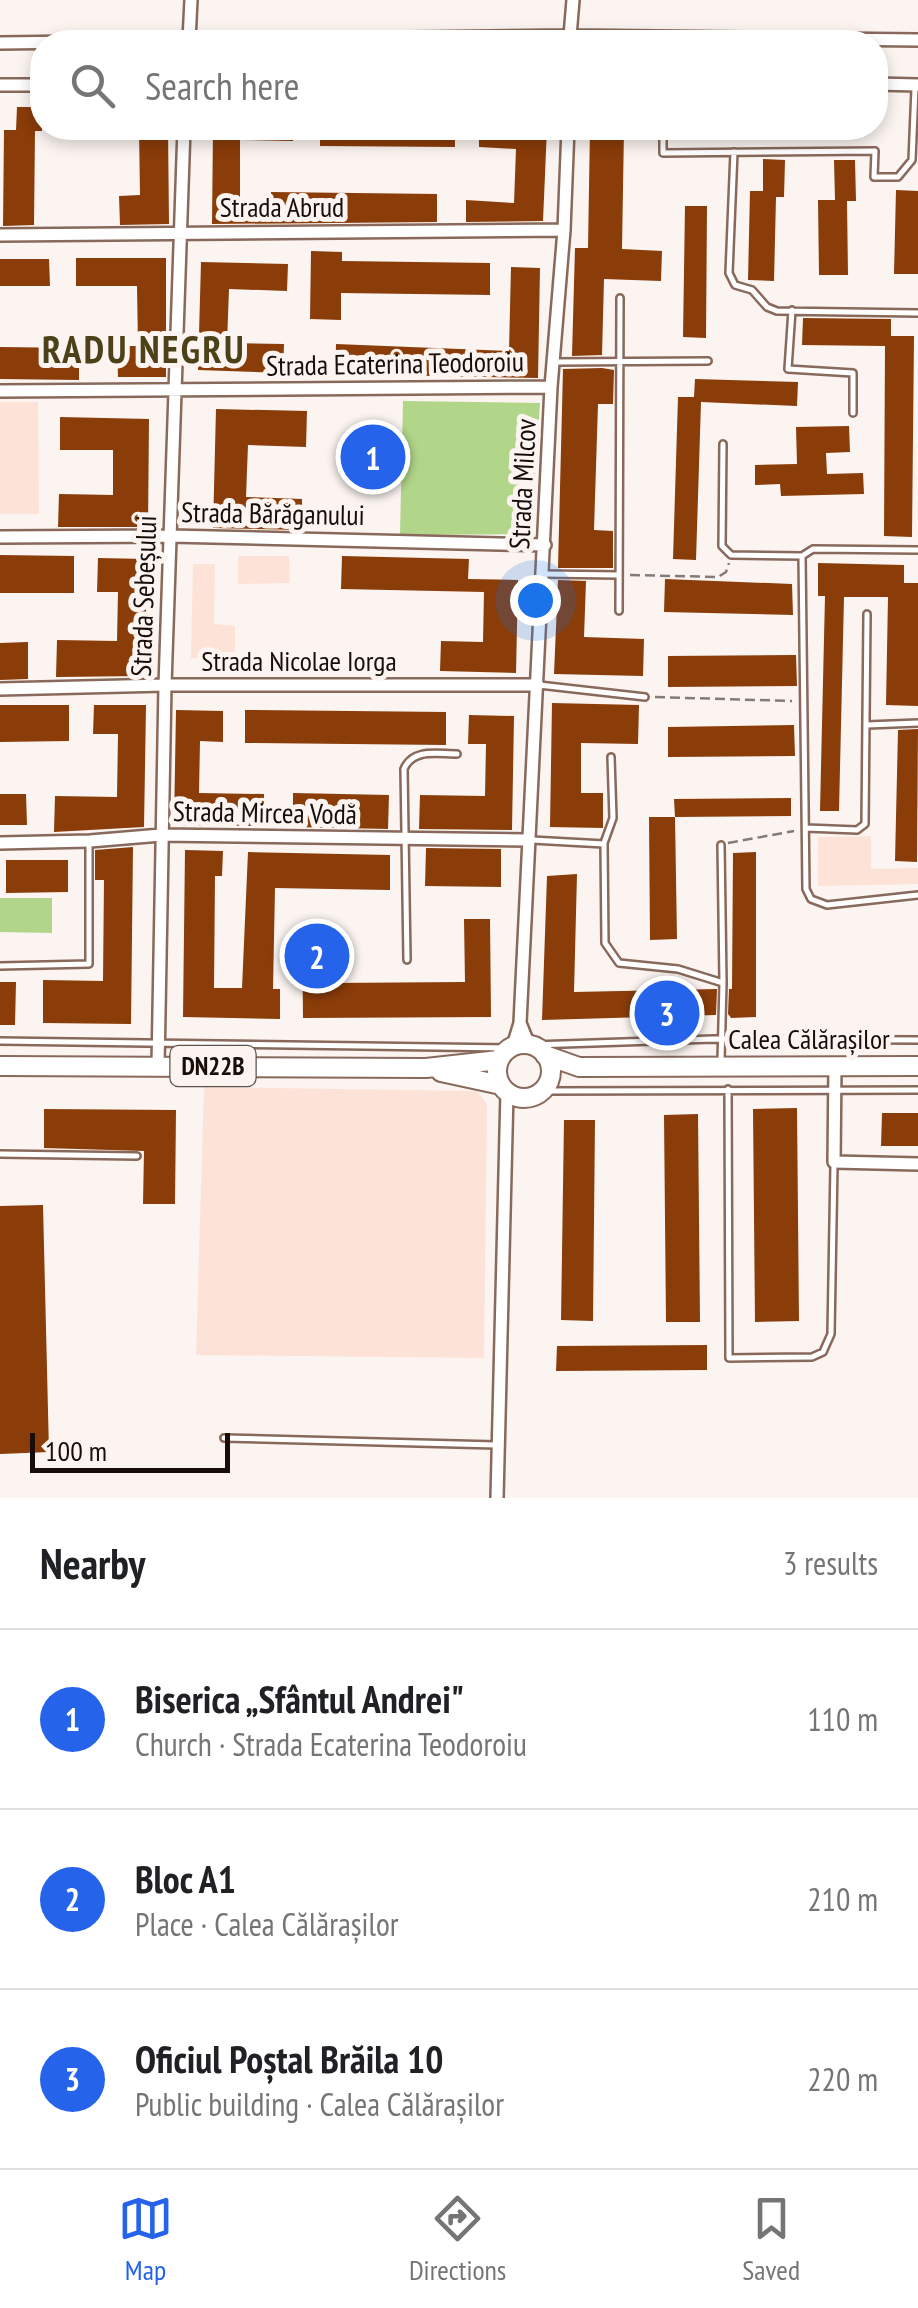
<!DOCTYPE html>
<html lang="en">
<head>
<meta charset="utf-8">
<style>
	:root { --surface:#fff; --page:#f6f6f6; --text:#202124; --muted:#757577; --line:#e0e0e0; --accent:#2563eb }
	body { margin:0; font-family:"PT Sans Narrow",sans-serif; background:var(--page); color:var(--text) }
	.scale { position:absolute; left:30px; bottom:25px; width:200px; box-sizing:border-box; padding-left:10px; border:5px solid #180d08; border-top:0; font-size:28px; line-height:35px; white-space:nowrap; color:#180d08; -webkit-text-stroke:8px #fbf4f0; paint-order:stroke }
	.you { position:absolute; left:535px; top:600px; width:35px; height:35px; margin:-25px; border:8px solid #fff; border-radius:50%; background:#1a73e8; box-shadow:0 0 0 15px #1a73e833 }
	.badge { display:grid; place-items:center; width:65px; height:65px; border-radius:50%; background:var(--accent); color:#fff; font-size:32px; font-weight:700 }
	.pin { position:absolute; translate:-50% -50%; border:5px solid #fff; box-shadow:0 2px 10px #0006 }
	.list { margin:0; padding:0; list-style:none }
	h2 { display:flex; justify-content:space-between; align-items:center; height:130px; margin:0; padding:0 40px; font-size:42px }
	h2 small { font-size:32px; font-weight:400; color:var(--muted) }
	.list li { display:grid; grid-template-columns:65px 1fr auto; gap:30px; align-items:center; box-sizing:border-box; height:180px; padding:0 40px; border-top:2px solid var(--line) }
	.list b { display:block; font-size:38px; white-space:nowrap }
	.list p { margin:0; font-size:32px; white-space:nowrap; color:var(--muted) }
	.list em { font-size:32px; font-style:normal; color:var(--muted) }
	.icon { flex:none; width:55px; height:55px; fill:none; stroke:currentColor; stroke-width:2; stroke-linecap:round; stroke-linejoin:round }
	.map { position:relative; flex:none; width:918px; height:1498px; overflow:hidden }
	.search { position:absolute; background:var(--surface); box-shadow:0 5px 15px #0003; left:30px; right:30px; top:30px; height:110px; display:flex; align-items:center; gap:25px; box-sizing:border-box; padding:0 35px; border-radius:40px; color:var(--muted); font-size:38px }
	.sheet { height:670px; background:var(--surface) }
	nav { display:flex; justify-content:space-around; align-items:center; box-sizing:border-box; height:140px; border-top:2px solid var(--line); background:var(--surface); font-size:28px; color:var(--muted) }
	nav a { display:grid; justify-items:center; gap:5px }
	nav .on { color:var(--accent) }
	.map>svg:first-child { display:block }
	.built { fill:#fde3d7 }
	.green { fill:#b1d589 }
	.building { fill:#8a3c09 }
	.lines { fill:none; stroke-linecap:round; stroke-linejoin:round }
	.service-casing { stroke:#88695b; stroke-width:10 }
	.minor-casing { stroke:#88695b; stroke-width:16 }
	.primary-casing { stroke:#88695b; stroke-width:22 }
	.path { stroke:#847b76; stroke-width:2.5; stroke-dasharray:10 5; stroke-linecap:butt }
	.service { stroke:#fff; stroke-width:5 }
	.minor { stroke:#fff; stroke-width:11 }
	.primary { stroke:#fff; stroke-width:18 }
	.labels { text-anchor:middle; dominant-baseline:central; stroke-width:10; stroke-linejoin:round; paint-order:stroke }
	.shield { fill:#fbf4f0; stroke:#5c524e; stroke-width:2.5 }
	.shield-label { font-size:25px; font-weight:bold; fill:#180d08 }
	.street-label { font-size:28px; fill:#180d08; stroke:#fbf4f0 }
	.district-label { font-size:38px; font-weight:bold; letter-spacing:2.5px; fill:#4c4118; stroke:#fbf4f0 }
</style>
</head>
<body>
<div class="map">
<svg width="918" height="1498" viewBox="0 0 918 1498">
	<rect width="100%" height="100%" fill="#fbf4f0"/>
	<!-- built -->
	<path class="built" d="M0,402H38L39,514H0Z
		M238,556H289L290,583L238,584Z
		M193,564H215L214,624L235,626V659L191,658Z
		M871,836V869L918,868V884L818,886V837Z
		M204,1087L477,1091L487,1104L484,1358L196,1355Z"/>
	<!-- green -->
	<path class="green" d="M403,401L540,403L531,534L400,535Z
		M0,898H52V933L0,932Z"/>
	<!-- building -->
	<path class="building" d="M17,107H42V131H35L34,225L3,226L4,130H16Z
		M139,128H168L169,224L120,225L119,196L140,195Z
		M213,128H293V141L240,140V201L271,202V192L437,194V222L212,224Z
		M320,128H455V147L320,146Z
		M479,128H547L543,221L466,222V200L514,203L516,149L479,147Z
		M590,128H624L622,249L662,251L661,281L604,279L602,355L572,356L575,248H588Z
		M763,159L785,160L784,197H776L774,281L748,280L750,191H763Z
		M834,160H855L856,201H847L848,275H819L818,200H835Z
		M896,190L918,191V274H894Z
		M685,206H707L706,338L683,337Z
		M311,251L342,252V261L490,263V295L341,293V320L310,319Z
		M76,258H166V377H118L117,346H138L137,286H76Z
		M0,259H49L50,286H0Z
		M201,262L288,264L287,291L229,289L227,343L284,344L283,373L198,370Z
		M511,267L540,268L538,378L335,374L336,344L509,351Z
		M803,318L891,319V336H914L912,537L884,536L885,346L802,345Z
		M0,347L79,348V380L0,379Z
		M602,368L614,370L613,404H598L594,530L613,531V568H558L563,369Z
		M695,379L798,382L797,406L701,402L696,560L673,559L678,397H694Z
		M216,409L307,411L306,447L248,445L246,497L302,499V530L213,528Z
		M60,417L149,419L148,527H58L59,494L113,495V450H60Z
		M849,426L850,452L826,453L827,474L863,473L864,494L781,496L780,484L755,485V465L797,464L796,427Z
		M362,437L385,438V450H379L388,471L375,491H369L364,486V479L357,470L368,450L361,449Z
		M0,555L74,556V593H0Z
		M342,556L469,559L468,579L518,580L516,673L440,671L441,641L483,642L484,592L341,589Z
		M98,558L147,559L145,676L56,677L57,640L117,641L118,592H97Z
		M818,563L904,565V583H918V706L886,705L888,597H844L839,811H820L825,596H818Z
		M665,579L792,584L793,615L664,612Z
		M558,580L586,581L584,637L644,639L643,676L554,674Z
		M28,642V679L0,680V643Z
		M796,655L797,686L668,687V656Z
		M552,703L639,705L638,744L581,743V793H603V828L550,827Z
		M0,705H69V741L0,742Z
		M94,705H146L144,827L54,832L55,796L117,797L118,734H93Z
		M176,710L223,711V742L200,741L199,793L264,794V826L174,825Z
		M245,710L446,712V745L245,743Z
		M469,715L514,716L512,830L419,829L420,795L485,796L486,744H468Z
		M794,725L795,756L668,757V727Z
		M918,729L917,862L895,861L898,730Z
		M293,793L389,795L388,829L293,827Z
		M0,794H26L27,825H0Z
		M791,798V816L675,817L674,799Z
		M649,817H675L677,939L650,940Z
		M133,847L131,1024L43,1023V980L103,981L104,880H95V850Z
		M426,848L501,849V887L425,886Z
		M185,850L223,851L222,876H215L214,988H242L248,852L390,855V890L275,888L273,989H280V1019L183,1017Z
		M756,852V1017L731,1018L728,1014L729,989H732L733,853Z
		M6,860H68V892L6,893Z
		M577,874L574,992L717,989L716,1015L542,1020L547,876Z
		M464,919H490L491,1017L303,1018L302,929H331V983L465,982Z
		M0,982H16L15,1025H0Z
		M797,1108L799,1321L755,1322L753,1109Z
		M44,1109L176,1110L175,1204H143L144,1151L44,1148Z
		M882,1113H918V1146H881Z
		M698,1114L700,1322H666L664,1115Z
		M564,1120H595L593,1321L561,1320Z
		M43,1205L49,1452L0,1454V1206Z
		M707,1345V1370L556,1371L557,1346Z"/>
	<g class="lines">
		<defs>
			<path id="service" d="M663,128V153L875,151L874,177H898L912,160L915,88
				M734,152L729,273L735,285L752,290L767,307L777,311L918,313
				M792,310L788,369L853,373V413
				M556,362L708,361
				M723,444L722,546L731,555L802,556L813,549L918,550
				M802,556L806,889L811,899L827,905L918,895
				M543,574L618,575
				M619,611L620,298
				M539,685L645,697
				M867,725L918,723
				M806,828L857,830L865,824L867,614
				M532,840L604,844L605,943L619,963L678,969L723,983L721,1061
				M604,843L613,818L611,757
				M721,845L723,982
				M407,960L404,769C413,748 437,754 457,754
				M0,966L89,964V844
				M0,1041L509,1048
				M533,1045L713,1039L918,1040
				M728,1089L729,1358L812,1357L823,1352L831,1334L834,1165
				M542,1091L918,1090
				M0,1154L137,1156
				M224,1438L496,1445"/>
			<path id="minor" d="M570,36L573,0
				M189,40L191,0
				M0,43L570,36L918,40
				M876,84L918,85
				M0,85H42
				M0,235L564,230
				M0,391L551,387
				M0,537L170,536L545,545
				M0,689L165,685H538
				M0,843L90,841L161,835L529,840
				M520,1023L529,1045
				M513,1046L520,1023L551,387L564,230L568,128
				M835,1065L834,1162L918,1164
				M158,1066L165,685L184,128
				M497,1498L507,1092"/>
			<path id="primary" d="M497 1071a27 27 0 1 1 54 0a27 27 0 1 1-54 0Z
				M545,1055L579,1067L918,1066
				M0,1066L426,1068L499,1060
				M441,1072L501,1085"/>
		</defs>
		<!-- service casing -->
		<use href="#service" class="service-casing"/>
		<!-- minor casing -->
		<use href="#minor" class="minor-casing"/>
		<!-- primary casing -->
		<use href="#primary" class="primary-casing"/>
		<!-- path -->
		<path class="path" d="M630,575L718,577L726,572L729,563
			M655,697L792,701
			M728,843L794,831"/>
		<!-- service -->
		<use href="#service" class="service"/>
		<!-- minor -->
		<use href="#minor" class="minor"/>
		<!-- primary -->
		<use href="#primary" class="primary"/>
	</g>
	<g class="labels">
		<!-- shield labels -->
		<rect class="shield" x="170.5" y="1046" width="85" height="40" rx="8"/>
		<g class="shield-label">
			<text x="213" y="1066">DN22B</text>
		</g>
		<!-- street labels -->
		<g class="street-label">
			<text x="282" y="206">Strada Abrud</text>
			<text transform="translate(395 363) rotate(-1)">Strada Ecaterina Teodoroiu</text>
			<text transform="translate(522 484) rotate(-87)">Strada Milcov</text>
			<text transform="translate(273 513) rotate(1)">Strada Bărăganului</text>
			<text transform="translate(143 596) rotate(-88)">Strada Sebeșului</text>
			<text x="299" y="660">Strada Nicolae Iorga</text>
			<text transform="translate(265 812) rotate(1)">Strada Mircea Vodă</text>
			<text x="809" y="1038">Calea Călărașilor</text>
		</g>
		<!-- district labels -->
		<g class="district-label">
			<text x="144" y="348">RADU NEGRU</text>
		</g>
	</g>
</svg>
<div class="scale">100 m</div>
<div class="you"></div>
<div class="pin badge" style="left:373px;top:457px">1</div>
<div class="pin badge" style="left:317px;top:956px">2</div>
<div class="pin badge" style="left:667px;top:1013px">3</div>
<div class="search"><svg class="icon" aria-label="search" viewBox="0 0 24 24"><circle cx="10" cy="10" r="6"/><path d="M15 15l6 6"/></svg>Search here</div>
</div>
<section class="sheet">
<h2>Nearby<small>3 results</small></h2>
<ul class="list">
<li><span class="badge">1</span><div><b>Biserica „Sfântul Andrei&quot;</b><p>Church · Strada Ecaterina Teodoroiu</p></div><em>110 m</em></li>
<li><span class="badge">2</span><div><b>Bloc A1</b><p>Place · Calea Călărașilor</p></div><em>210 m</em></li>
<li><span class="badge">3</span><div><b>Oficiul Poștal Brăila 10</b><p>Public building · Calea Călărașilor</p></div><em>220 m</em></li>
</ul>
</section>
<nav>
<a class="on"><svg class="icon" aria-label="map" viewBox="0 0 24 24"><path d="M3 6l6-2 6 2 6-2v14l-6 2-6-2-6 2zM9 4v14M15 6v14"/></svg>Map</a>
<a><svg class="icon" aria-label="directions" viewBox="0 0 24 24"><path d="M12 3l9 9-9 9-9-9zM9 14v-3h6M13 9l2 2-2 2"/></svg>Directions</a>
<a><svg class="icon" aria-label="saved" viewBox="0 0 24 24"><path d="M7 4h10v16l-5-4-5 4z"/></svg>Saved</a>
</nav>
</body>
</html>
